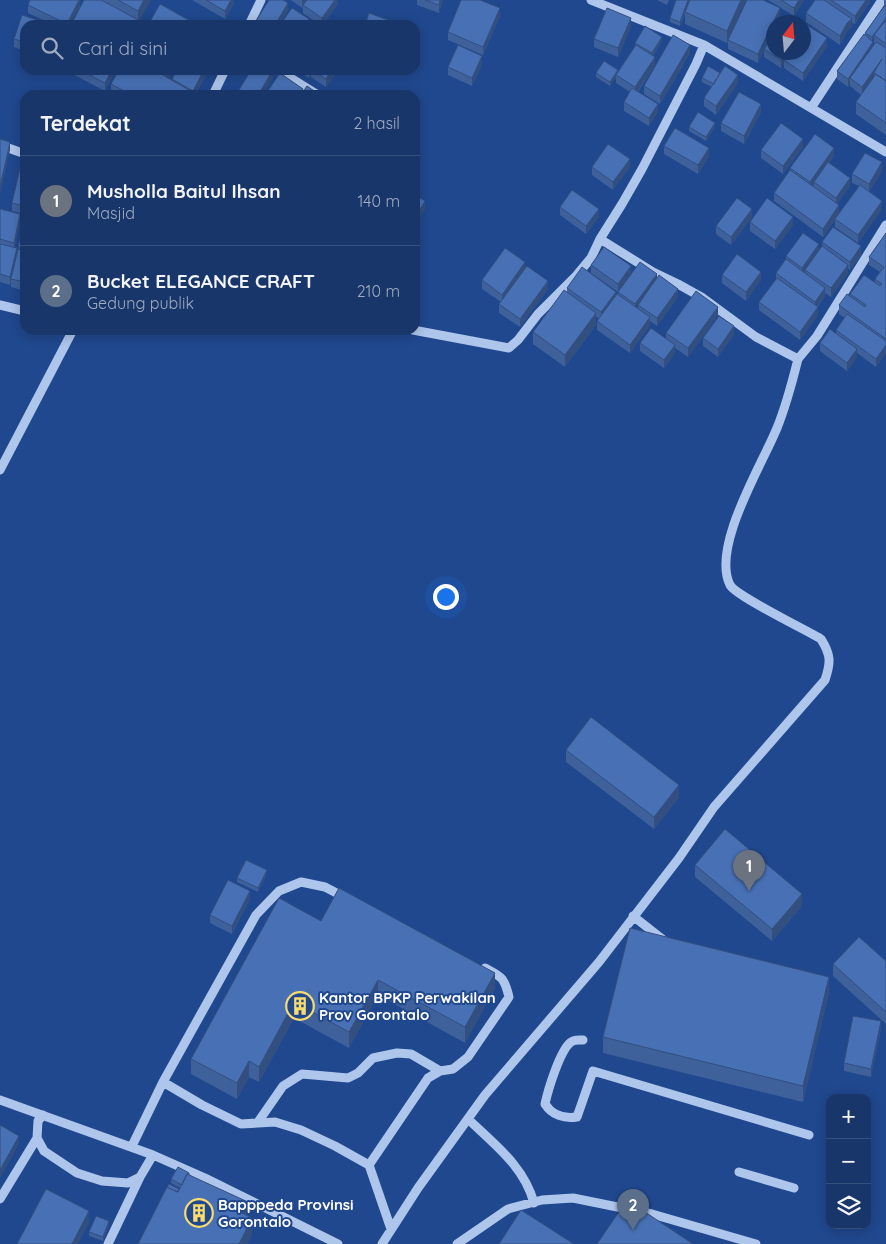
<!DOCTYPE html>
<html lang="id">
<head>
<meta charset="utf-8">
<style>
	:root { --surface:#18366a; --page:#213e70; --text:#f1f3f6; --muted:#9fabc1; --line:#36507e; --accent:#fadb6e }
	body { margin:0; font-family:Quicksand,sans-serif; background:var(--page); color:var(--text) }
	.controls { position:absolute; right:15px; bottom:15px; display:grid; overflow:hidden; border-radius:10px; box-shadow:0 2px 12px #0003 }
	.controls button { width:45px; height:45px; display:grid; place-items:center; padding:0; border:0; border-bottom:1px solid var(--line); background:var(--surface); color:var(--text); font:25px sans-serif }
	.compass { position:absolute; left:766px; top:15px; width:45px; height:45px; border-radius:50%; background:var(--surface); box-shadow:0 2px 12px #0003; rotate:16deg }
	.you { position:absolute; left:445px; top:596px; width:18px; height:18px; margin:-12px; border:4px solid #fff; border-radius:50%; background:#1a73e8; box-shadow:0 0 0 8px #1a73e833 }
	.badge { display:grid; place-items:center; width:32px; height:32px; border-radius:50%; background:var(--accent); color:#fff; font-size:16px; font-weight:700 }
	.pin { position:absolute; translate:-50% -41px; filter:drop-shadow(0 1px 2px #0008) }
	.pin::after { content:''; position:absolute; top:26px; width:18px; height:15px; background:inherit; clip-path:polygon(0 0,100% 0,50% 100%) }
	.list { margin:0; padding:0; list-style:none }
	h2 { display:flex; justify-content:space-between; align-items:center; height:65px; margin:0; padding:0 20px; font-size:21px }
	h2 small { font-size:16px; font-weight:400; color:var(--muted) }
	.list li { display:grid; grid-template-columns:32px 1fr auto; gap:15px; align-items:center; box-sizing:border-box; height:90px; padding:0 20px; border-top:1px solid var(--line) }
	.list b { display:block; font-size:19px; white-space:nowrap }
	.list p { margin:0; font-size:16px; white-space:nowrap; color:var(--muted) }
	.list em { font-size:16px; font-style:normal; color:var(--muted) }
	.icon { flex:none; width:28px; height:28px; fill:none; stroke:currentColor; stroke-width:2; stroke-linecap:round; stroke-linejoin:round }
	.map { position:relative; flex:none; width:886px; height:1244px; overflow:hidden }
	.search { position:absolute; background:var(--surface); box-shadow:0 2px 12px #0003; left:20px; top:20px; width:400px; height:55px; display:flex; align-items:center; gap:12px; box-sizing:border-box; padding:0 18px; border-radius:15px; color:var(--muted); font-size:19px }
	.panel { position:absolute; background:var(--surface); box-shadow:0 2px 12px #0003; left:20px; top:90px; width:400px; height:245px; border-radius:15px }
	.map>svg:first-child { display:block }
	.lines { fill:none; stroke-linecap:round; stroke-linejoin:round }
	.minor { stroke:#aec6ec; stroke-width:9 }
	.wall { fill:#3e619c; fill-rule:evenodd }
	.shaded-wall { fill:#324f7f }
	.building { fill:#4871b5; stroke:#324f7f }
	.labels { text-anchor:middle; dominant-baseline:central; stroke-width:4; stroke-linejoin:round; paint-order:stroke }
	.poi-label { font-size:15px; font-weight:bold; fill:#fff; stroke:#20488e; text-anchor:start }
</style>
</head>
<body>
<div class="map">
<svg width="886" height="1244" viewBox="0 0 886 1244">
	<rect width="100%" height="100%" fill="#20488e"/>
	<g class="lines">
		<!-- minor -->
		<path class="minor" d="M591,0L704,45L886,152
			M249,25L261,0
			M278,70L318,95
			M213,95L225,70
			M811,108L882,0
			M0,145L25,154
			M600,239L653,272L678,284L703,298L756,337L798,359L817,336L886,225
			M0,305L25,311
			M413,330L509,348L518,340L538,314L576,276L591,258L600,239L622,204L642,169L696,64L704,45
			M0,470L73,330
			M633,916L666,942
			M583,1040C579,1040 575,1039 571,1042C560,1050 548,1090 545,1104C552,1115 564,1119 577,1117L593,1071L809,1135
			M163,1082L202,1105L241,1124L275,1122L301,1130L335,1146L369,1165
			M0,1100L153,1155L205,1178L338,1244
			M43,1115L38,1121L37,1138L44,1151L77,1173L102,1181L128,1183L140,1177L153,1155
			M468,1119C494,1144 524,1166 534,1203
			M258,1122L283,1086L302,1074L348,1078L358,1073L373,1058L397,1053L411,1054L440,1071
			M132,1146L163,1082L256,915L279,891L301,882L325,887L346,898
			M739,1172L794,1188
			M0,1199L37,1138
			M391,1229L369,1165L428,1078L440,1071L453,1069L468,1057L509,997C504,977 502,977 485,968
			M108,1244L140,1177
			M382,1244L418,1188L485,1095L599,962L679,858L714,807L825,680C831,662 831,655 821,639C806,630 736,596 730,585C711,547 762,465 777,428C786,406 792,383 798,359
			M457,1244L508,1209L542,1200L573,1198L652,1214L756,1244"/>
	</g>
	<!-- wall -->
	<path class="wall" d="M30,0H80V7L72,23L84,0H151L139,20L144,23V25H72V23L71,25H25V51L14,47V39L22,15L51,24L28,13V5Z
		M192,0H234V3L225,19Z
		M291,0H338V4L323,25H320L303,13V6L302,8Z
		M417,0H443L439,13L417,5Z
		M657,0H669L667,5Z
		M676,0H690L688,5L690,0H746L737,20L780,16L777,22H774L765,48L827,46L803,81L784,68V64L781,68L764,57V49L758,63L728,49V42L727,43L685,24V14L680,26L670,22V18Z
		M768,0H804L794,16Z
		M815,0H870V2L855,24L852,23V27L847,31L840,45L806,22V13Z
		M884,0H886V135L856,114V102L861,95L850,86V84L848,87L837,79V71L865,35V33L885,5L884,4ZM874,38V43L875,44L873,47L872,41Z
		M500,16L483,55L448,40V32Z
		M631,26L618,57L594,47V39Z
		M662,41L653,56L655,65L638,92L658,112L649,126L624,111V102L630,92L616,83V77L610,86L596,77V73L618,72L635,46V43Z
		M690,53L660,104L644,94V86Z
		M482,64L472,86L448,75V67Z
		M65,70H116L105,91Z
		M119,70H174L169,78L172,80V79L209,70L195,95H111V84Z
		M297,70H338L326,87L311,77V75L309,78Z
		M400,70H409L408,73Z
		M720,74L738,83L716,115L704,106V98L712,87L702,82V78Z
		M761,112L744,144L721,131V123Z
		M689,127H715L706,141L689,131Z
		M664,146L709,156L698,174L664,154Z
		M803,147L783,174L761,158V150Z
		M25,151V214L12,211V203Z
		M834,156L829,163L850,186L837,204L839,213L859,186L852,183V174L882,171L869,192L882,209L858,243L835,227V220L823,237L774,201V193L790,170V168Z
		M592,167H630L613,190L592,175Z
		M560,207L599,217L586,234L560,215Z
		M0,209L20,222L14,247L17,254L25,218V291L11,287V280L10,285L0,282Z
		M752,217L731,245L716,234V226Z
		M750,222L793,225L775,249L750,231Z
		M886,233V353L876,367L857,353V357L847,371L820,351V343L836,334V330L845,318L839,314V305L850,297V294L875,282V279L880,272L869,265V257Z
		M822,242L861,255L850,270L848,268V273L831,297L825,293V296L818,307V315L800,340L759,310V302L776,279V273L786,260V256L819,250L822,247Z
		M591,265L631,274L618,292L591,273Z
		M525,269L548,289L520,327L499,313V304L501,302L482,289V280Z
		M722,275L761,280L746,301L722,283Z
		M657,279L678,297L657,326L650,321V325L630,353L597,330V321L599,319L596,316V325L565,367L533,344V332L567,293V288L616,295L618,294V292Z
		M718,315L688,357L675,348V353L664,368L640,351V343L666,339V333Z
		M734,334L718,357L703,346V338Z
		M566,750L679,797L654,829L566,762Z
		M695,865L802,906L772,941L695,877Z
		M267,874L258,892L237,882V878Z
		M250,899L232,934L210,923V915Z
		M321,921L495,988L465,1043L378,995L349,1048L294,1018L259,1082L249,1077L237,1099L191,1074V1059Z
		M886,961V1024L833,976V964Z
		M829,992L803,1102L603,1053V1037Z
		M881,1029L871,1077L844,1071V1063Z
		M189,1174L248,1216L252,1234L247,1244H138L179,1191L180,1188L171,1183V1179Z
		M109,1225L103,1241L89,1236V1232Z"/>
	<!-- shaded-wall -->
	<path class="shaded-wall" d="M79,0H80V7L71,25H67Z
		M144,0H151L138,23V11Z
		M231,0H234V3L225,19V11Z
		M302,0H308L303,5L302,8Z
		M335,0H338V4L323,25H322V18Z
		M440,0H443L439,13V5Z
		M688,0H690L685,12L680,26V22Z
		M741,0H746L727,43V31Z
		M799,0H804L794,16V8Z
		M866,0H870V2L855,24V16Z
		M288,3V11L280,25H275Z
		M500,8V16L483,55V47Z
		M780,8V16L777,22H774V29L758,63V54Z
		M631,18V26L618,57V48Z
		M886,18V22L874,35V38L872,41V37Z
		M309,19V25H305Z
		M852,19V27L847,31L840,45V36L847,23Z
		M419,32V40L415,52V44Z
		M662,37V41L652,57V53Z
		M827,38V46L803,81V73Z
		M873,42V50L850,78V84L848,87V79Z
		M690,45V53L660,104V96Z
		M786,52H791L784,60V64L781,68V60Z
		M482,56V64L472,86V78Z
		M655,57V65L635,95V87Z
		M882,59L874,73V78L862,95V87Z
		M112,70H116L105,91V83Z
		M167,70H174L166,84V72Z
		M204,70H209L195,95H193V91Z
		M273,70H274V76L263,95H258Z
		M309,70H311V75L309,78Z
		M332,70H338L326,87V79Z
		M618,70V74L616,75V77L610,86V82Z
		M738,75V83L716,115V106Z
		M658,104V112L649,126V118Z
		M761,104V112L744,144V136Z
		M715,123V127L706,141V137Z
		M803,139V147L783,174V166Z
		M10,142V150L0,195V187Z
		M709,148V156L698,174V165Z
		M834,148V156L815,183L814,182V185L810,190V182Z
		M630,159V167L613,190V182Z
		M882,162V171L869,192V184Z
		M850,178V186L836,206V198Z
		M425,201V209L415,226V218Z
		M882,201V209L858,243V235Z
		M839,205V214L823,237V229Z
		M599,209V217L586,234V226Z
		M752,209V217L731,245V237Z
		M20,214V222L14,251V243Z
		M793,217V225L775,249V241Z
		M819,244V252L805,270V272L802,276V268Z
		M861,246V255L850,270V262Z
		M17,248V256L10,285V277Z
		M525,262V271L502,303V295Z
		M848,265V273L831,297V288Z
		M631,266V274L618,292V284Z
		M761,272V280L746,301V292Z
		M657,274V282L638,305V308L635,312V304Z
		M548,281V289L520,327V319Z
		M825,288V296L815,310V302Z
		M678,289V297L657,326V318Z
		M616,292V300L601,320V312Z
		M718,307V315L688,357V348Z
		M818,307V315L800,340V332Z
		M596,313V325L565,367V355Z
		M650,317V325L630,353V345Z
		M734,326V334L718,357V349Z
		M675,345V353L664,368V360Z
		M886,345V353L876,367V359Z
		M857,349V357L847,371V363Z
		M679,785V797L654,829V817Z
		M267,870V874L258,892V888Z
		M250,891V899L232,934V926Z
		M802,894V906L772,941V929Z
		M495,973V988L465,1043V1027Z
		M829,977V992L803,1102V1086Z
		M378,980V995L349,1048V1032Z
		M294,1002V1018L259,1082V1067Z
		M881,1021V1029L871,1077V1069Z
		M249,1061V1077L237,1099V1083Z
		M19,1136V1144L0,1178V1170Z
		M248,1202V1217L242,1213Z
		M89,1211V1223L78,1244H72Z
		M252,1218V1234L247,1244H239Z
		M109,1221V1225L103,1241V1237Z"/>
	<!-- building -->
	<path class="building" d="M30,0H79L67,24L28,5Z
		M84,0H101L144,23L142,25H76L72,23Z
		M118,0H144L138,11Z
		M206,0H231L225,11Z
		M269,0H283L288,3L275,25H256L254,24Z
		M307,0H335L322,18L303,5Z
		M425,0H440L439,5Z
		M461,0H480L500,8L483,47L448,32Z
		M676,0H688L680,22L670,18Z
		M690,0H741L727,31L685,12Z
		M747,0H763L780,8L758,54L728,40Z
		M781,0H799L794,8Z
		M815,0H824L852,19L847,23L840,36L806,13Z
		M831,0H866L855,16Z
		M160,4L194,23L192,25H148Z
		M885,5L886,6V18L872,37L865,33Z
		M292,8L309,19L305,25H280Z
		M607,8L631,18L618,48L594,39Z
		M369,13L391,21L390,25H365Z
		M22,15L53,25H25V42L14,39Z
		M785,16L795,22H781Z
		M886,20V44L874,35Z
		M807,25L827,38L803,73L784,60L789,52H804V30Z
		M645,26L662,37L652,53L635,43Z
		M415,31L419,32L415,44Z
		M774,34V52H786L781,60L764,49Z
		M864,34L873,42L848,79L837,71Z
		M673,35L690,45L660,96L644,86Z
		M876,42L886,48V81L874,73L882,59L862,87L850,78Z
		M458,45L482,56L472,78L448,67Z
		M636,45L655,57L635,87L616,75Z
		M604,61L618,70L610,82L596,73Z
		M708,66L720,73L714,84L702,78Z
		M725,66L738,75L716,106L704,98Z
		M80,70H112L105,83Z
		M119,70H154L189,90L186,95H132L111,84Z
		M177,70H204L193,91L172,79Z
		M251,70H273L258,95H236Z
		M312,70H332L326,79Z
		M280,73L303,89L299,95H265Z
		M876,74L886,81V123L856,102Z
		M307,86L320,95H301Z
		M632,88L658,104L649,118L624,102Z
		M739,92L761,104L744,136L721,123Z
		M698,112L715,123L706,137L689,127Z
		M781,123L803,139L783,166L761,150Z
		M675,128L709,148L698,165L664,146Z
		M815,134L834,148L810,182L790,168Z
		M0,139L10,142L0,187Z
		M608,144L630,159L613,182L592,167Z
		M24,151H25V206L12,203Z
		M865,153L882,162L869,184L852,174Z
		M828,162L850,178L836,198L814,182Z
		M790,170L839,205L823,229L774,193Z
		M860,185L882,201L858,235L835,219Z
		M572,190L599,209L586,226L560,207Z
		M415,195L425,201L415,218Z
		M737,198L752,209L731,237L716,226Z
		M767,198L793,217L775,241L750,222Z
		M0,209L20,214L14,243L0,239Z
		M25,218V248L18,247Z
		M833,227L861,246L850,262L822,242Z
		M803,233L819,244L802,268L786,256Z
		M886,233V339L839,305L847,294L865,307L866,305L850,294L864,275L880,286L882,284L875,279L884,267L869,257Z
		M0,244L17,248L10,277L0,274Z
		M822,246L848,265L831,288L805,270Z
		M604,247L631,266L618,284L591,265Z
		M505,248L525,262L502,295L482,280Z
		M18,249L25,251V282L11,279Z
		M737,254L761,272L746,292L722,275Z
		M786,259L825,288L815,302L776,273Z
		M640,262L657,274L635,304L618,292Z
		M527,266L548,281L520,319L499,304Z
		M582,267L616,292L601,312L567,288Z
		M659,275L678,289L657,318L638,305Z
		M777,278L818,307L800,332L759,302Z
		M564,290L596,313L565,355L533,332Z
		M696,291L718,307L688,348L666,333Z
		M617,294L650,317L630,345L597,321Z
		M847,314L886,341V345L876,359L836,330Z
		M719,316L734,326L718,349L703,338Z
		M651,328L675,345L664,360L640,343Z
		M830,329L857,349L847,363L820,343Z
		M591,717L679,785L654,817L566,750Z
		M725,829L802,894L772,929L695,865Z
		M246,860L267,870L258,888L237,878Z
		M228,880L250,891L232,926L210,915Z
		M339,888L495,973L465,1027L378,980L349,1032L294,1002L259,1067L249,1061L237,1083L191,1059L279,898L321,921Z
		M630,928L829,977L803,1086L603,1037Z
		M859,937L886,961V1012L833,964Z
		M853,1016L881,1021L871,1069L844,1063Z
		M0,1125L19,1136L0,1170Z
		M178,1167L189,1173V1174H187L182,1185L171,1179Z
		M187,1174L248,1202L242,1213L252,1218L239,1244H138L167,1187L178,1192Z
		M169,1184L179,1189L177,1192L167,1187Z
		M46,1189L89,1211L72,1244H17Z
		M627,1200L693,1244H597Z
		M521,1210L574,1244H499Z
		M96,1216L109,1221L103,1237L89,1232Z"/>
	<!-- icons -->
	<defs>
		<symbol id="building-ring" viewBox="-11 -11 22 22"><circle r="9.5" fill="#20488e" stroke="#fadb6e" stroke-width="1.5"/><path d="M-4-6H4V6H1V3H-1V6H-4ZM-2.5-4.3h1.7v1.8h-1.7ZM.8-4.3h1.7v1.8H.8ZM-2.5-1h1.7V.8h-1.7ZM.8-1h1.7V.8H.8Z" fill="#fadb6e"/></symbol>
	</defs>
	<g fill-rule="evenodd">
		<use href="#building-ring" x="284" y="990" width="32" height="32"/>
		<use href="#building-ring" x="183" y="1197" width="32" height="32"/>
	</g>
	<g class="labels">
		<!-- poi labels -->
		<g class="poi-label">
			<text x="319" y="997">Kantor BPKP Perwakilan<tspan x="319" dy="17">Prov Gorontalo</tspan></text>
			<text x="218" y="1204">Bapppeda Provinsi<tspan x="218" dy="17">Gorontalo</tspan></text>
		</g>
	</g>
</svg>
<div class="controls">
<button>+</button>
<button>−</button>
<button><svg class="icon" aria-label="layers" viewBox="0 0 24 24"><path d="M12 4l9 5-9 5-9-5zM3 14l9 5 9-5"/></svg></button>
</div>
<svg class="compass" viewBox="-18 -18 36 36"><path d="M0-13l5 13h-10z" fill="#e53935"/><path d="M0 13l5-13h-10z" fill="#9fabc1"/></svg>
<div class="you"></div>
<div class="pin badge" style="left:749px;top:891px;background:#6b7280">1</div>
<div class="pin badge" style="left:633px;top:1230px;background:#5c6f8a">2</div>
<div class="search"><svg class="icon" aria-label="search" viewBox="0 0 24 24"><circle cx="10" cy="10" r="6"/><path d="M15 15l6 6"/></svg>Cari di sini</div>
<section class="panel">
<h2>Terdekat<small>2 hasil</small></h2>
<ul class="list">
<li><span class="badge" style="background:#6b7280">1</span><div><b>Musholla Baitul Ihsan</b><p>Masjid</p></div><em>140 m</em></li>
<li><span class="badge" style="background:#5c6f8a">2</span><div><b>Bucket ELEGANCE CRAFT</b><p>Gedung publik</p></div><em>210 m</em></li>
</ul>
</section>
</div>
</body>
</html>
